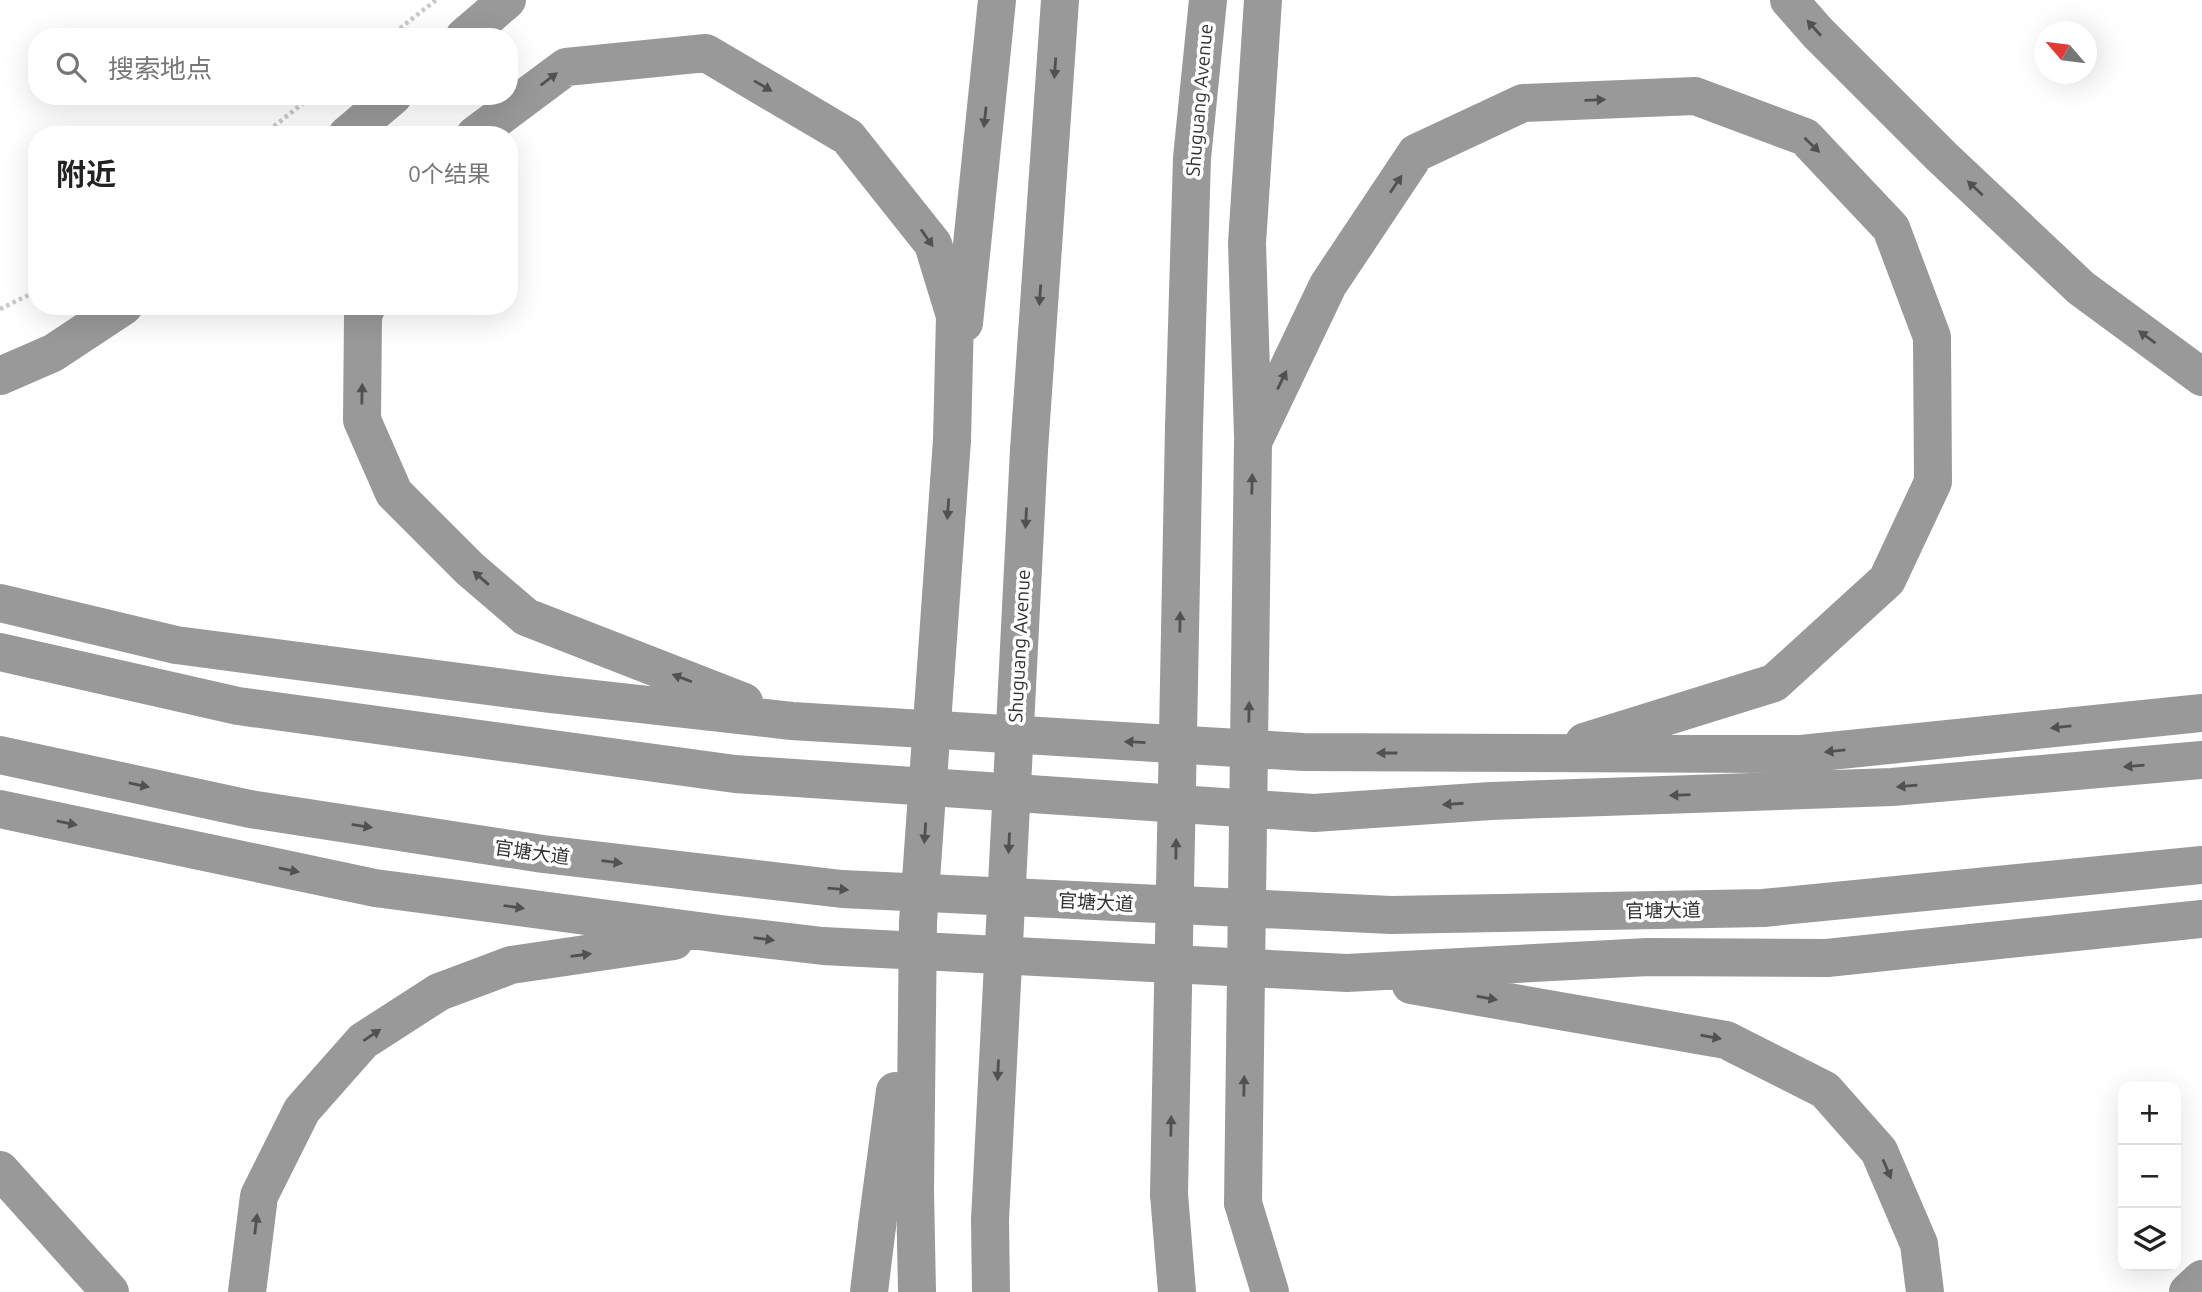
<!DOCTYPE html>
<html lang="zh">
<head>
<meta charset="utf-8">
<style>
	:root { --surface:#fff; --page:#f6f6f6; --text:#222; --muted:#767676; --line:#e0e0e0 }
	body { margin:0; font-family:Ubuntu,"Noto Sans SC",sans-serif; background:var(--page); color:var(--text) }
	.controls { position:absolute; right:21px; bottom:21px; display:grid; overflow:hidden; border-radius:14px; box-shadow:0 7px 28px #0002 }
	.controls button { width:63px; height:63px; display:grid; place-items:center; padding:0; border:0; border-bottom:2px solid var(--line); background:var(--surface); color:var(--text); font:35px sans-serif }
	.compass { position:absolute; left:2034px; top:21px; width:63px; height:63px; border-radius:50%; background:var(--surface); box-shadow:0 7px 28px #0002; rotate:298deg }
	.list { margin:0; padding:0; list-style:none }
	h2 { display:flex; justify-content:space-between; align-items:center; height:91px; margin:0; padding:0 28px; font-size:30px }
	h2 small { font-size:23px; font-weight:400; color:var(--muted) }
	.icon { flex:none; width:38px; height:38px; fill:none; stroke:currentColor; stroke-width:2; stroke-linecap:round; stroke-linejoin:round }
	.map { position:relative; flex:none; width:2202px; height:1292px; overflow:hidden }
	.search { position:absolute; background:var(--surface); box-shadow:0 7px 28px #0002; left:28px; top:28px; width:490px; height:77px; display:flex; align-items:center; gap:18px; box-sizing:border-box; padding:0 24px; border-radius:28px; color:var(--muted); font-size:26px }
	.panel { position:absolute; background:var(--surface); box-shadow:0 7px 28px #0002; left:28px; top:126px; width:490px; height:189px; border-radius:28px }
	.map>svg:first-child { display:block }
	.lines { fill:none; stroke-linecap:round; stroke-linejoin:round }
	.path { stroke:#c9c9c9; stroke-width:4.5; stroke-dasharray:3.5 3.5; stroke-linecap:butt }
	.highway { stroke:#999; stroke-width:38 }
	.highway-bridge { stroke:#999; stroke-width:38 }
	.oneway { fill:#515151 }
	.labels { text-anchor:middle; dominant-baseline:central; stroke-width:7; stroke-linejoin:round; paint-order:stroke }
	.street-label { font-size:19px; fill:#323232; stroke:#fff }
</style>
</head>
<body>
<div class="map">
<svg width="2202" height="1292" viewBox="0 0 2202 1292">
	<rect width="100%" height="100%" fill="#fff"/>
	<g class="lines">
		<!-- path -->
		<path class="path" d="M389,37L436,0
			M263,135L312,96
			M0,309L37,291"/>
		<!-- highway -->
		<path class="highway" d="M1789,0L1818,33L1941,156L2081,288L2202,377
			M464,37L507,0
			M347,135L393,96
			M475,135L566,67L706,53L848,137L933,244L955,316L952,440
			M367,306L363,316L362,420L394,493L470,569L526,617L744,702
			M964,323L997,0
			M0,376L53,353L124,306
			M1184,427L1192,158L1208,0
			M1253,436L1247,243L1263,0
			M1253,442L1328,285L1416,153L1523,103L1695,96L1805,137L1891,228L1932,337L1933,482L1887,580L1774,683L1584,742
			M1029,450L1060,0
			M0,603L176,645L550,694L792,721L1303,752L1801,754L2202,713
			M0,652L238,706L735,774L1314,813L1491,801L1892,787L2202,760
			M0,755L250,809L543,854L842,889L1391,915L1763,908L2202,865
			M0,809L375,888L721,934L823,946L1347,973L1648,957L1827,958L2202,919
			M1411,985L1726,1040L1825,1090L1879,1151L1919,1244L1925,1292
			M0,1170L110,1292
			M915,1192L917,1292
			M1169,1194L1177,1292
			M1243,1203L1270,1292
			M990,1220L991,1292
			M247,1292L259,1196L302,1110L363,1041L439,992L511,965L674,941
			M869,1292L877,1226
			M2188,1292L2202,1279"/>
		<!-- highway-bridge -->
		<path class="highway-bridge" d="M915,1192L918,922L952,440
			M1169,1194L1184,427
			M1243,1203L1253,442
			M990,1220L1029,450
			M877,1226L895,1091"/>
	</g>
	<!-- one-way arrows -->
	<defs><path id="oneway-solid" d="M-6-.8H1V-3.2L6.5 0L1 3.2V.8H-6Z" transform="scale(1.75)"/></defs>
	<g class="oneway">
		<use href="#oneway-solid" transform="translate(1814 28) rotate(-132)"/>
		<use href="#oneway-solid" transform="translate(1055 68) rotate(94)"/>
		<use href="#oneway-solid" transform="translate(549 79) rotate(-37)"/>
		<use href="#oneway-solid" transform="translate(763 86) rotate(31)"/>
		<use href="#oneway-solid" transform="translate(1595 100) rotate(-2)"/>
		<use href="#oneway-solid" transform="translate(985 117) rotate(96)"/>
		<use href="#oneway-solid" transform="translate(1812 145) rotate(44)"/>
		<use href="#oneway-solid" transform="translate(1396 184) rotate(-56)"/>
		<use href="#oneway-solid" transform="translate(1975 188) rotate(-137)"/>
		<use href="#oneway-solid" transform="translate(927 238) rotate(55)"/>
		<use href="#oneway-solid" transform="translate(1040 295) rotate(94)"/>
		<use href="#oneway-solid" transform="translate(2147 337) rotate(-144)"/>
		<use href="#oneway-solid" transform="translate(1282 380) rotate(-64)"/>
		<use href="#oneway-solid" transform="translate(362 394) rotate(-89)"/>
		<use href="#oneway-solid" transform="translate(1252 484) rotate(-89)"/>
		<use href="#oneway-solid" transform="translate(948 509) rotate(94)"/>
		<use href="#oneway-solid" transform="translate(1026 518) rotate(93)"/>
		<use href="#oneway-solid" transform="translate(481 578) rotate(-139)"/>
		<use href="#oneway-solid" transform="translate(1180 622) rotate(-89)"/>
		<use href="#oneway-solid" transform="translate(682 678) rotate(-159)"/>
		<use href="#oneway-solid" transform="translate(1249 712) rotate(-89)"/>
		<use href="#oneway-solid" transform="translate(2061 727) rotate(174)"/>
		<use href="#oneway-solid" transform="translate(1135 742) rotate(-177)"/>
		<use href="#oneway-solid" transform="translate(1835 751) rotate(174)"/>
		<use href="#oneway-solid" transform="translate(1387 753) rotate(-180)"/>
		<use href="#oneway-solid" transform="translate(2134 766) rotate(175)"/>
		<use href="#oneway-solid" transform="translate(139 785) rotate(12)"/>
		<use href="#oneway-solid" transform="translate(1907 786) rotate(175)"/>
		<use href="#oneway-solid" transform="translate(1680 795) rotate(178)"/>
		<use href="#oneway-solid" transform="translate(1453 804) rotate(176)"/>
		<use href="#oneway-solid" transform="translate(67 823) rotate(12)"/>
		<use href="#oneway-solid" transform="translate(362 826) rotate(9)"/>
		<use href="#oneway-solid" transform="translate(925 833) rotate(94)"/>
		<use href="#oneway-solid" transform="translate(1009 843) rotate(93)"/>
		<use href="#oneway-solid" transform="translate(1176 849) rotate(-89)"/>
		<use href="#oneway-solid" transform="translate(612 862) rotate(7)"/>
		<use href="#oneway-solid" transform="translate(289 870) rotate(12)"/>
		<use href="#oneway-solid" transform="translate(838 889) rotate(5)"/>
		<use href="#oneway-solid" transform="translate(514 907) rotate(8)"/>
		<use href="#oneway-solid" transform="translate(764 939) rotate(7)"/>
		<use href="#oneway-solid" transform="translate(581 955) rotate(-8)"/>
		<use href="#oneway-solid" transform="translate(1487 998) rotate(10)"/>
		<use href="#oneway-solid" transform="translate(372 1035) rotate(-34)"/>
		<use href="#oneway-solid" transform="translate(1711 1037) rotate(10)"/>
		<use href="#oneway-solid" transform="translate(998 1070) rotate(93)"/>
		<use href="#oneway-solid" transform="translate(1244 1086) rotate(-89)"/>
		<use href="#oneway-solid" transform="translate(1171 1126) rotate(-89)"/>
		<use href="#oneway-solid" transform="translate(1887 1169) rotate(67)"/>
		<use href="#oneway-solid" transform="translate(256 1224) rotate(-83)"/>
	</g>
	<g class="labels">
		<!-- street labels -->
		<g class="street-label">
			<text transform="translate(1199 100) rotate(-85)">Shuguang Avenue</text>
			<text transform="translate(1019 646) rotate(-87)">Shuguang Avenue</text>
			<text transform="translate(532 852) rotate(8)">官塘大道</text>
			<text transform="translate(1096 902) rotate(3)">官塘大道</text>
			<text transform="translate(1663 910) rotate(-1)">官塘大道</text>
		</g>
	</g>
</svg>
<div class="controls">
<button>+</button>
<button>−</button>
<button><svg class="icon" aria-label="layers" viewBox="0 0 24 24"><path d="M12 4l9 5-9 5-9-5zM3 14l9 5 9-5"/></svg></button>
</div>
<svg class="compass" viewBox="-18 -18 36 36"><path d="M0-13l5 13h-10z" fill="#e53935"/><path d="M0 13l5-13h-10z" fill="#767676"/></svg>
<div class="search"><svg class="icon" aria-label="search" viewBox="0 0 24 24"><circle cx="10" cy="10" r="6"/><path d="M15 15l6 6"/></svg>搜索地点</div>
<section class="panel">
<h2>附近<small>0个结果</small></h2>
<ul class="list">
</ul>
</section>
</div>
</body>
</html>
